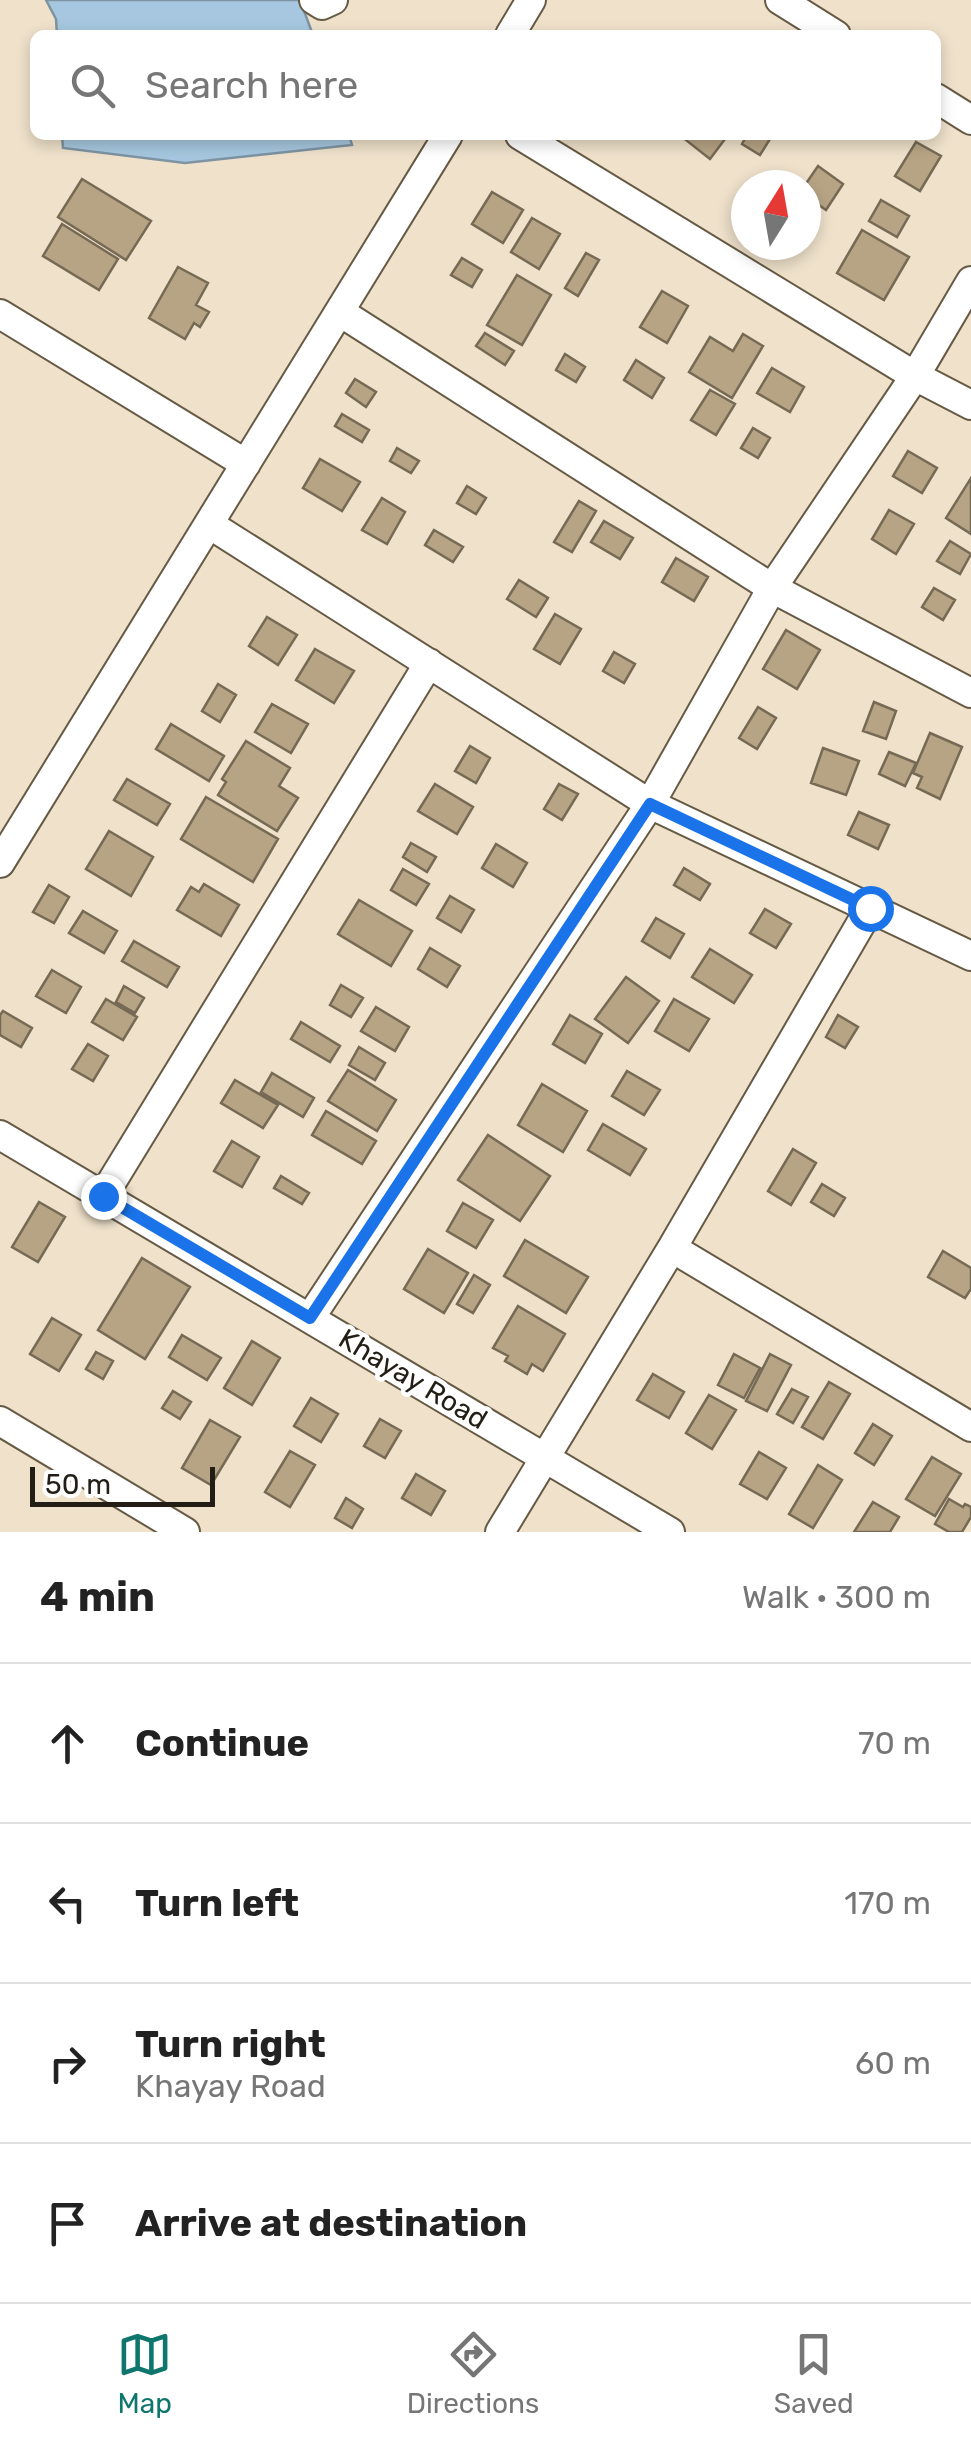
<!DOCTYPE html>
<html lang="en">
<head>
<meta charset="utf-8">
<style>
	:root { --surface:#fff; --page:#f2f2f2; --text:#222; --muted:#767676; --line:#e0e0e0; --accent:#0f766e }
	body { margin:0; font-family:Rubik,sans-serif; background:var(--page); color:var(--text) }
	.compass { position:absolute; left:731px; top:170px; width:90px; height:90px; border-radius:50%; background:var(--surface); box-shadow:0 5px 15px #0003; rotate:11deg }
	.scale { position:absolute; left:30px; bottom:25px; width:185px; box-sizing:border-box; padding-left:10px; border:5px solid #221d15; border-top:0; font-size:28px; line-height:35px; white-space:nowrap; color:#221d15; -webkit-text-stroke:8px #fff; paint-order:stroke }
	.stop { position:absolute; width:30px; height:30px; margin:-22px; border:8px solid #1a73e8; border-radius:50%; background:#fff }
	.stop.end { background:#1a73e8; border-color:#fff; box-shadow:0 2px 10px #0008 }
	.list { margin:0; padding:0; list-style:none }
	h2 { display:flex; justify-content:space-between; align-items:center; height:130px; margin:0; padding:0 40px; font-size:42px }
	h2 small { font-size:32px; font-weight:400; color:var(--muted) }
	.list li { display:grid; grid-template-columns:65px 1fr auto; gap:30px; align-items:center; box-sizing:border-box; height:160px; padding:0 40px; border-top:2px solid var(--line) }
	.list b { display:block; font-size:38px; white-space:nowrap }
	.list p { margin:0; font-size:32px; white-space:nowrap; color:var(--muted) }
	.list em { font-size:32px; font-style:normal; color:var(--muted) }
	.icon { flex:none; width:55px; height:55px; fill:none; stroke:currentColor; stroke-width:2; stroke-linecap:round; stroke-linejoin:round }
	.map { position:relative; flex:none; width:971px; height:1532px; overflow:hidden }
	.search { position:absolute; background:var(--surface); box-shadow:0 5px 15px #0003; left:30px; right:30px; top:30px; height:110px; display:flex; align-items:center; gap:25px; box-sizing:border-box; padding:0 35px; border-radius:15px; color:var(--muted); font-size:38px }
	.sheet { height:770px; background:var(--surface) }
	nav { display:flex; justify-content:space-around; align-items:center; box-sizing:border-box; height:140px; border-top:2px solid var(--line); background:var(--surface); font-size:28px; color:var(--muted) }
	nav a { display:grid; justify-items:center; gap:5px }
	nav .on { color:var(--accent) }
	.map>svg:first-child { display:block }
	.water { fill:#a6c7df; stroke:#7e94a2; stroke-width:2.5 }
	.building { fill:#b7a485; stroke:#766a55; stroke-width:2.5 }
	.lines { fill:none; stroke-linecap:round; stroke-linejoin:round }
	.minor-casing { stroke:#665a45; stroke-width:32 }
	.minor { stroke:#fff; stroke-width:28 }
	.route { stroke:#1a73e8; stroke-width:12 }
	.labels { text-anchor:middle; dominant-baseline:central; stroke-width:9; stroke-linejoin:round; paint-order:stroke }
	.street-label { font-size:28px; fill:#221d15; stroke:#fff }
</style>
</head>
<body>
<div class="map">
<svg width="971" height="1532" viewBox="0 0 971 1532">
	<rect width="100%" height="100%" fill="#efe1ca"/>
	<!-- water -->
	<path class="water" d="M46,0H300L313,35H57L56,19Z
		M62,135H349L352,145L185,163L63,148Z"/>
	<!-- building -->
	<path class="building" d="M684,135H728L710,159L682,137Z
		M747,135H763L770,139L760,155L742,144Z
		M916,142L941,156L920,191L895,176Z
		M818,166L843,184L826,210L806,196L805,185Z
		M82,179L151,221L126,260L58,217Z
		M492,192L523,210L503,243L472,224Z
		M881,200L909,216L897,237L869,221Z
		M532,218L560,234L539,269L511,252Z
		M62,224L118,259L99,290L43,256Z
		M862,230L909,257L884,300L837,273Z
		M586,253L599,260L578,296L565,288Z
		M462,258L482,270L472,287L451,275Z
		M178,267L208,283L196,305L209,312L200,327L194,323L185,339L149,318Z
		M517,275L551,295L522,345L487,325Z
		M662,291L688,306L667,343L640,327Z
		M485,333L514,351L505,365L476,346Z
		M743,334L763,346L732,398L689,372L710,337L733,351Z
		M565,354L585,367L576,382L556,370Z
		M636,360L664,378L652,398L624,380Z
		M772,368L804,387L790,412L757,393Z
		M355,379L376,392L366,407L346,393Z
		M710,390L735,404L716,435L691,420Z
		M342,414L369,430L362,442L335,426Z
		M753,428L770,438L758,458L741,448Z
		M397,448L419,461L411,473L390,461Z
		M908,451L937,468L922,493L893,476Z
		M320,459L360,482L342,511L303,488Z
		M971,478V534L946,518Z
		M467,486L486,498L476,514L457,503Z
		M382,498L405,512L387,544L362,530Z
		M579,501L596,511L572,552L554,542Z
		M889,510L914,524L896,554L872,539Z
		M604,521L633,538L620,559L591,542Z
		M434,530L463,547L453,562L425,545Z
		M950,541L971,554L960,574L937,561Z
		M676,558L708,577L694,601L662,582Z
		M519,580L548,598L536,617L507,599Z
		M934,588L955,600L943,620L922,607Z
		M555,614L581,629L560,664L534,649Z
		M267,617L297,635L278,665L249,646Z
		M786,630L820,650L797,689L763,669Z
		M315,649L354,671L334,703L296,680Z
		M614,652L635,664L624,683L603,671Z
		M218,684L236,695L220,722L202,711Z
		M874,702L896,711L886,739L863,731Z
		M272,704L308,724L291,753L255,732Z
		M758,707L776,718L757,749L739,738Z
		M171,724L224,756L209,781L156,749Z
		M930,733L962,747L940,799L917,788L922,777L913,773Z
		M246,741L290,768L279,786L298,798L277,831L218,795L226,782L222,779Z
		M470,746L490,758L476,783L455,771Z
		M823,748L859,761L846,795L811,783Z
		M889,752L916,763L905,786L879,774Z
		M127,779L170,804L157,825L114,800Z
		M435,784L473,807L457,834L418,811Z
		M559,784L578,794L562,820L544,809Z
		M206,797L278,839L253,882L181,839Z
		M859,812L889,825L878,849L848,835Z
		M109,831L153,857L131,896L86,869Z
		M411,843L436,857L427,872L403,857Z
		M496,844L527,863L513,887L482,868Z
		M684,868L710,884L700,900L674,885Z
		M403,869L429,884L416,905L391,890Z
		M204,884L239,905L221,936L177,910L191,887L199,892Z
		M49,885L69,897L54,923L33,912Z
		M450,896L474,910L461,932L437,918Z
		M359,900L412,931L391,966L338,934Z
		M765,909L791,924L776,948L750,933Z
		M83,911L117,931L104,953L69,933Z
		M656,918L684,934L670,958L642,941Z
		M134,941L179,967L167,987L122,961Z
		M430,948L460,966L447,987L418,969Z
		M710,949L752,975L734,1003L692,977Z
		M52,970L81,987L66,1013L36,996Z
		M626,977L659,1001L628,1043L595,1019Z
		M341,985L363,998L351,1017L330,1005Z
		M124,986L144,998L135,1013L116,1002Z
		M106,999L137,1017L123,1040L92,1022Z
		M674,999L709,1019L689,1051L655,1031Z
		M376,1007L409,1027L395,1051L361,1031Z
		M3,1011L32,1028L21,1047L0,1035V1015Z
		M570,1015L602,1034L585,1063L553,1044Z
		M838,1015L858,1027L845,1048L826,1037Z
		M301,1022L340,1046L330,1062L291,1039Z
		M88,1044L108,1056L93,1081L72,1069Z
		M359,1047L385,1063L375,1080L349,1065Z
		M348,1070L396,1100L377,1131L328,1101Z
		M627,1071L660,1090L644,1115L612,1096Z
		M272,1073L314,1098L303,1117L261,1092Z
		M235,1080L278,1105L263,1128L221,1103Z
		M542,1084L587,1111L563,1152L518,1125Z
		M326,1111L376,1141L362,1164L312,1135Z
		M603,1124L646,1149L630,1175L588,1150Z
		M488,1135L550,1176L520,1221L458,1180Z
		M232,1141L259,1157L242,1187L214,1171Z
		M793,1149L816,1163L791,1205L768,1191Z
		M281,1176L309,1193L302,1204L274,1188Z
		M822,1184L845,1198L834,1216L811,1202Z
		M39,1202L65,1217L38,1262L12,1247Z
		M463,1203L493,1220L476,1248L447,1231Z
		M525,1240L588,1277L566,1313L504,1276Z
		M428,1249L468,1273L444,1313L404,1289Z
		M943,1251L971,1268V1289L965,1298L928,1277Z
		M142,1258L190,1287L145,1359L98,1330Z
		M474,1275L490,1285L473,1313L457,1304Z
		M518,1306L565,1334L543,1371L532,1364L527,1374L505,1361L508,1356L493,1348Z
		M52,1318L81,1335L59,1371L30,1354Z
		M182,1335L221,1358L207,1380L169,1357Z
		M252,1341L280,1358L252,1405L224,1388Z
		M96,1352L113,1361L103,1379L86,1369Z
		M734,1354L760,1368L744,1398L718,1385Z
		M770,1354L791,1365L767,1411L746,1401Z
		M653,1374L684,1392L669,1418L637,1400Z
		M829,1382L850,1394L823,1439L802,1427Z
		M792,1389L808,1397L793,1423L777,1414Z
		M173,1391L191,1402L180,1419L162,1408Z
		M709,1395L736,1410L712,1449L686,1433Z
		M311,1398L338,1414L321,1442L294,1426Z
		M380,1419L401,1431L385,1458L364,1446Z
		M210,1420L240,1437L211,1485L182,1468Z
		M873,1424L892,1436L874,1465L855,1453Z
		M290,1451L315,1465L290,1507L265,1492Z
		M759,1452L786,1468L767,1499L740,1484Z
		M932,1457L961,1474L935,1516L906,1499Z
		M818,1465L842,1480L813,1528L789,1514Z
		M416,1474L445,1491L431,1515L402,1498Z
		M346,1498L363,1509L352,1528L335,1518Z
		M949,1499L963,1507L965,1504L971,1507V1517L962,1532H949L935,1524Z
		M873,1502L899,1517L890,1532H854Z"/>
	<g class="lines">
		<defs>
			<path id="minor" d="M314,0L322,5L333,0
				M780,0L836,35
				M510,35L531,0
				M936,98L971,120
				M520,135L915,376L971,405
				M340,312L772,588L971,693
				M0,314L246,464
				M209,524L650,804L971,956
				M0,863L448,135
				M0,1135L670,1532
				M103,1196L429,663
				M672,1248L971,1427
				M310,1318L650,804L772,588L915,376L971,281
				M0,1421L185,1532
				M500,1532L672,1248L870,908"/>
		</defs>
		<!-- minor casing -->
		<use href="#minor" class="minor-casing"/>
		<!-- minor -->
		<use href="#minor" class="minor"/>
	</g>
	<g class="lines">
		<!-- route -->
		<path class="route" d="M103,1196L310,1318L650,804L870,908"/>
	</g>
	<g class="labels">
		<!-- street labels -->
		<g class="street-label">
			<text transform="translate(413 1379) rotate(31)">Khayay Road</text>
		</g>
	</g>
</svg>
<svg class="compass" viewBox="-18 -18 36 36"><path d="M0-13l5 13h-10z" fill="#e53935"/><path d="M0 13l5-13h-10z" fill="#767676"/></svg>
<div class="scale">50 m</div>
<div class="stop" style="left:870px;top:908px"></div>
<div class="stop end" style="left:103px;top:1196px"></div>
<div class="search"><svg class="icon" aria-label="search" viewBox="0 0 24 24"><circle cx="10" cy="10" r="6"/><path d="M15 15l6 6"/></svg>Search here</div>
</div>
<section class="sheet">
<h2>4 min<small>Walk · 300 m</small></h2>
<ul class="list">
<li><svg class="icon" aria-label="ahead" viewBox="0 0 24 24"><path d="M12 20V5M6 11l6-6 6 6"/></svg><div><b>Continue</b></div><em>70 m</em></li>
<li><svg class="icon" aria-label="left" viewBox="0 0 24 24"><path d="M17 20v-9H6M10 6l-5 5 5 5"/></svg><div><b>Turn left</b></div><em>170 m</em></li>
<li><svg class="icon" aria-label="right" viewBox="0 0 24 24"><path d="M7 20v-9h11M14 6l5 5-5 5"/></svg><div><b>Turn right</b><p>Khayay Road</p></div><em>60 m</em></li>
<li><svg class="icon" aria-label="arrive" viewBox="0 0 24 24"><path d="M6 21V4h12l-3 4 3 4H6"/></svg><div><b>Arrive at destination</b></div></li>
</ul>
</section>
<nav>
<a class="on"><svg class="icon" aria-label="map" viewBox="0 0 24 24"><path d="M3 6l6-2 6 2 6-2v14l-6 2-6-2-6 2zM9 4v14M15 6v14"/></svg>Map</a>
<a><svg class="icon" aria-label="directions" viewBox="0 0 24 24"><path d="M12 3l9 9-9 9-9-9zM9 14v-3h6M13 9l2 2-2 2"/></svg>Directions</a>
<a><svg class="icon" aria-label="saved" viewBox="0 0 24 24"><path d="M7 4h10v16l-5-4-5 4z"/></svg>Saved</a>
</nav>
</body>
</html>
